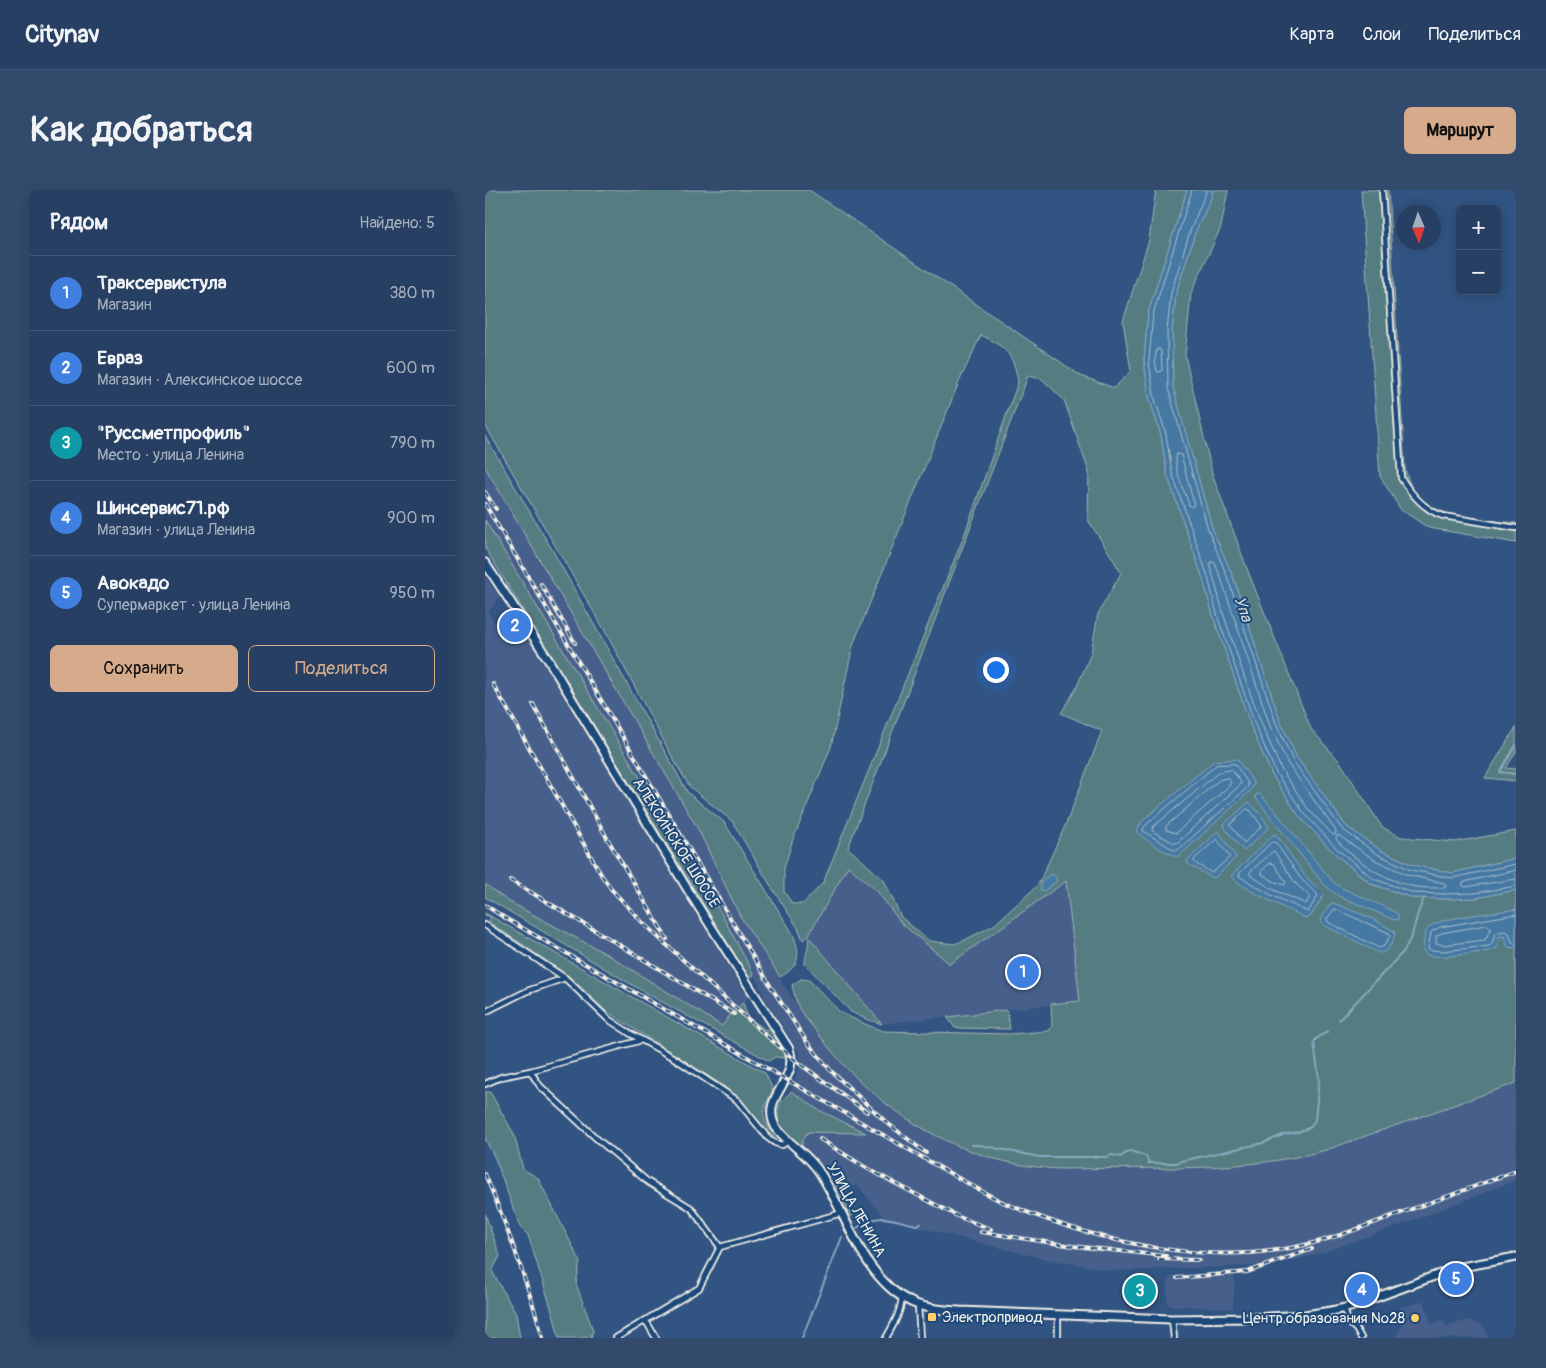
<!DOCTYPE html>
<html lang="ru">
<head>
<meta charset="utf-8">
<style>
	:root { --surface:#263f62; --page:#324a6b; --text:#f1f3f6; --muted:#a4afbe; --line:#425877; --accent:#d6ab8b }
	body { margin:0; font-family:Pangolin,sans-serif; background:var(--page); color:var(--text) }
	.controls { position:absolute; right:15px; top:15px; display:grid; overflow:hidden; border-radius:8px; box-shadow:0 2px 12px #0003 }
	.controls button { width:45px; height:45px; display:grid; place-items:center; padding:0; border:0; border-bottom:1px solid var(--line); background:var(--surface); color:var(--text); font:25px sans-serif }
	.compass { position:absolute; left:911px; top:15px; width:45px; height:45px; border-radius:50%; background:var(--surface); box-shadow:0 2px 12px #0003; rotate:178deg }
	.you { position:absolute; left:510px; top:479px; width:18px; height:18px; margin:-12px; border:4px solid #fff; border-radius:50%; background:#1a73e8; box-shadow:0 0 0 8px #1a73e833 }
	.badge { display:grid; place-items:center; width:32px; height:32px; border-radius:50%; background:var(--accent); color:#fff; font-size:16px; font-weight:700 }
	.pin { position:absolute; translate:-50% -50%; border:2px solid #fff; box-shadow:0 1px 5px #0006 }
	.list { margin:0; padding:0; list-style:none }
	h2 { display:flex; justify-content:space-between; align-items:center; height:65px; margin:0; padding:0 20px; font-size:21px }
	h2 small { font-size:16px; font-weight:400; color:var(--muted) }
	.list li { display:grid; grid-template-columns:32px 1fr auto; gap:15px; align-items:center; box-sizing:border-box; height:75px; padding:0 20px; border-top:1px solid var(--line) }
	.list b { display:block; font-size:19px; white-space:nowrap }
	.list p { margin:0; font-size:16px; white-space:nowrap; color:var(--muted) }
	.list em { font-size:16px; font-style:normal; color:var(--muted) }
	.actions { display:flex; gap:10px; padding:15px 20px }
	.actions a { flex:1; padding:11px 0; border:1px solid var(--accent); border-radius:8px; text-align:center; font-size:18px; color:var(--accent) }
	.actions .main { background:var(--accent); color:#111 }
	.map { position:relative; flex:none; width:1031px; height:1148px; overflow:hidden; border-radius:8px }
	header { display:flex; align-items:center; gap:30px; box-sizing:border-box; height:70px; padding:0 25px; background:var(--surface); border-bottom:1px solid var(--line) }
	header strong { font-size:24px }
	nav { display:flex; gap:28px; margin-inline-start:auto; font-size:18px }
	.intro { display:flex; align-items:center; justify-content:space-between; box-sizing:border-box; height:120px; padding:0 30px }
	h1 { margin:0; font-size:35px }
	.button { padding:12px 22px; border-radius:8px; background:var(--accent); color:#111; font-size:18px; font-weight:700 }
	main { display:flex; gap:30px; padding:0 30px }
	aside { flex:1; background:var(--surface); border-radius:8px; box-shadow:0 2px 12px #0003 }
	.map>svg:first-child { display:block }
	.built { fill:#46608b }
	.green { fill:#557b81; stroke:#a4b6b4; fill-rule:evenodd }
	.water { fill:#4478a2; stroke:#8aa8be }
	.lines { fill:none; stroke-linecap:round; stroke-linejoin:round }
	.shore { stroke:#aec1cc; stroke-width:1 }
	.stream { stroke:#8aa8be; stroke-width:2 }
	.street-casing { stroke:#f4f1e8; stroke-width:8 }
	.secondary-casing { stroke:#f4f1e8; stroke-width:11 }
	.street { stroke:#1f4a7a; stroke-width:4.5 }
	.secondary { stroke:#1f4a7a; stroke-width:7 }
	.rail-casing { stroke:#f4f1e8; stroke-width:4 }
	.rail { stroke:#1f4a7a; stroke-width:2; stroke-dasharray:5.5; stroke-linecap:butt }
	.poi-dot { fill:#ffd166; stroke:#1f4a7a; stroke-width:2 }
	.labels { text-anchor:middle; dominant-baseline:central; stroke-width:4; stroke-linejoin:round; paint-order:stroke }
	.street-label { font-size:15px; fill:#f4f1e8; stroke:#1f4a7a }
	.poi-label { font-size:15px; fill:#f4f1e8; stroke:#1f4a7a; text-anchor:start }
	.water-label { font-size:16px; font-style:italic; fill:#dadfde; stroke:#1f4a7a }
</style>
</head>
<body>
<header>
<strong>Citynav</strong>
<nav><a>Карта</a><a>Слои</a><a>Поделиться</a></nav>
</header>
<div class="intro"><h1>Как добраться</h1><a class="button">Маршрут</a></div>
<main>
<aside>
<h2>Рядом<small>Найдено: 5</small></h2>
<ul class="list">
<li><span class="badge" style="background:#3f7fe0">1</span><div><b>Траксервистула</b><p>Магазин</p></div><em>380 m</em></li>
<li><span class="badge" style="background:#3f7fe0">2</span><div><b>Евраз</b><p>Магазин · Алексинское шоссе</p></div><em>600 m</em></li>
<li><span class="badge" style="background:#0f9aa8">3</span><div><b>&quot;Руссметпрофиль&quot;</b><p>Место · улица Ленина</p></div><em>790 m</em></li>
<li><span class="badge" style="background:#3f7fe0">4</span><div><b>Шинсервис71.рф</b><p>Магазин · улица Ленина</p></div><em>900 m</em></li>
<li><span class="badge" style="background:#3f7fe0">5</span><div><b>Авокадо</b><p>Супермаркет · улица Ленина</p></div><em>950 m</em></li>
</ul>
<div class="actions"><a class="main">Сохранить</a><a>Поделиться</a></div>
</aside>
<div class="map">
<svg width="1031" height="1148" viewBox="0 0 1031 1148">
	<rect width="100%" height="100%" fill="#325482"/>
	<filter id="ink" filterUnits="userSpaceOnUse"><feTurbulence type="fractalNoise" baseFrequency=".02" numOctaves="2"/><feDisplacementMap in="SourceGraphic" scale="10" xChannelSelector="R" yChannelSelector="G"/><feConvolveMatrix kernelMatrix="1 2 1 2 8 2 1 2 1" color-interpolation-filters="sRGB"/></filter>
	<g filter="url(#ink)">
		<!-- built -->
		<path class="built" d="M0,277L213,639L255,726L314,819L332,842L388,905L427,931L455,947L490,962L522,972L556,979H581L784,972L819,966L841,960L1031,893V990L927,1031L830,1065L785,1075L628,1081L556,1068L401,1029L372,995L364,1000L316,956L318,949L322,942H379L332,919L306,901L314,878L315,864L280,809L275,796L236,723L0,330Z
			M0,386L14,407L3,423L13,436L30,428L60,470L128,586L263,808L248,821L237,837L123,765L21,710L0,694Z
			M363,676L393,702L416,733L465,774L581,690L595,811L397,834L323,746Z
			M750,1083L748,1119L682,1115L683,1089L687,1086Z
			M939,1111L946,1134L959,1130L961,1136L983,1130L999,1136L1003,1148H911L917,1135L914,1118Z"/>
		<!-- green -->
		<path class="green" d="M0,0H324L596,186L629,198L646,181L638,131L664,50L671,0H702L663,123L659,171L664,207L676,245L682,284L718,389L729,429L767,539L787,585L814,626L849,663L886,694L928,708L961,709L990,708L1031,700V893L841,960C757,983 667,977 581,979C485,978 392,924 336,847C329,838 321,829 315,820C311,813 309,803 307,795L316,789L324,790L355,822L377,833L398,841L524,844L564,841L567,835L566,814L595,811L581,691L465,774L416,733L393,702L363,676L323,746L397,834L383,830L366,822L320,774C320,765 325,756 323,746L318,750L313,738L287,698L247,631L205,597L191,574L121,443L0,235ZM496,145C521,157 529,165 533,192L479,346L338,693L318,714H307L299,701V678L307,652L346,557L368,455L474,192ZM543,186L557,189L579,210L604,282L603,330L625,364L636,383L613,424L606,463L591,499L576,523L617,541L581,634L553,695L509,735L480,750L469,754L444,751L416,727L399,690L363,658Z
			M727,0H743L736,37L706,103L700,165L727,283L764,384L826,539L855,572L897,637L916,647L970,652L1031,641V668L967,683L928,675L895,660L861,636L812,568L795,531L748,387L727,338L688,197L687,142L691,103L710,43L727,6Z
			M876,0H903L920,278C922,285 924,294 928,300C950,331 998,329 1031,333V353L944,338L916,320L895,286Z
			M0,246L69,363L203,603L239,632L308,744C316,765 315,776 295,787L255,726L213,639L0,277Z
			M0,330L236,723L269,785L266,787L262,785L0,358Z
			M1031,537V562L1021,578L1031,579V591L1000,588Z
			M0,694L21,710L123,765L237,836L248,821L258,813L263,827L281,840L284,839L299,861L300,868L290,867L284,871L159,802L0,707Z
			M0,723L280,883L288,900C275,925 276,924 289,947L286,946L280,941L273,930L239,896L121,821L84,786L4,732L6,727L0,725Z
			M522,820L525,839L470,838L462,827Z
			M306,901L332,919L381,943L323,942L318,949L316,956C304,946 288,935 294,917C294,917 297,910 297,910C301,906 303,906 306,901Z
			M0,902H5L29,944L38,979L53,988L95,1071L91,1094L108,1140L106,1148H74L69,1127L43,1045L35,1037L10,968L0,949Z
			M348,992L356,1000L355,1002L367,1026L365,1028Z
			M0,1024L15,1066L7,1081L31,1124L35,1148H0Z"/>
		<!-- water -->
		<path class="water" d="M702,0H727V6L710,43L691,103L687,142L688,197L727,338L748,387L795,531L812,568L861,636L895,660L928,675L967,683L1031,668V700L990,708L961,709L928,708L887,694L849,663L814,626L787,585L767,539L729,429L718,389L682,284L676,245L664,207L659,171L663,123Z
			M752,569L769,593L766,600L696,664L692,667C677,661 664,652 652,642L651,641L658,630L729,571Z
			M772,604H775L785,615L849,693C869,706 892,711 913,724V729L909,730L866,711C855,709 845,700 837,692L770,607Z
			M764,612L777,626L784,637L759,661L741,640L739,634Z
			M733,641L751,667L732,686L728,688L703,674L702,671Z
			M789,644L793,647L820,686L839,705L825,727L821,728C804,720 757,699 746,686Z
			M566,684L570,686L572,691L559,701L556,700C554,691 561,688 566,684Z
			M848,713L886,728L909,741L910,743C908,752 904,762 894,763L837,734L836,730L845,714Z
			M1031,719V758L1023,757L1019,746L1013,747L1012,758L1005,761C994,762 946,771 940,763C937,759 939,755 939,751C940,744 940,739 947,735C965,726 1009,723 1031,719Z"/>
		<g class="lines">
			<!-- shore -->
			<path class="shore" d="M707,0L668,124L664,171L669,206L681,244L687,283L723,387L733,428L771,537L791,583L819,623L852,659L889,689L929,703L961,704L990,703L1031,696
				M722,0L705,41L686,103L682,141L683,198L723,339L743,389L791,533L808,571L857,639L892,664L926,680L967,688L1031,674
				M672,159H675L676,161L677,180L674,182L672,181L670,171Z
				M692,264L696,265L709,314L707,317L704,315C700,301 687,278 692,264Z
				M726,372L730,373L737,391L785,536L803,574L851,641L850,645L847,644L823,619L796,579L777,535L761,492L739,426L725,375Z
				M750,574L763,593V597L693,660H689L658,641V639L662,634L731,575Z
				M747,580L756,592L755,595L692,653H689L667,641L668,637L734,582Z
				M743,588L746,592L744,596L691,643L681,640V636L734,590Z
				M762,619L765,620L777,636L759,653L745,635Z
				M853,645L890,670L923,685L959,693L961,697L959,698C950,698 940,698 931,697C901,691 871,672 851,649Z
				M732,649L745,667L727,683L710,673L709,670Z
				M787,652L791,653L816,689L833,705L823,722L784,704L754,686L755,683Z
				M789,661L811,694L825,706L821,714L787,699L765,685V682Z
				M785,673L789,674L801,692L800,695L790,692L777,684V681Z
				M1031,680L979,692L977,695L980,697L1031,689
				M850,719L904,743L905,746L899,756L894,758L843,732L842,729Z
				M1031,724L955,737L946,742L943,758L945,760L958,761L1004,756L1007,754L1010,743L1019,741L1024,743L1027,752L1031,754
				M1003,735L1006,738L1000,750L958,755L951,753V746L957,743Z"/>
			<!-- stream -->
			<path class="stream" d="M1031,555L1015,582L1031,584
				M854,830L919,761L927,745L933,723L939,708
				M486,955H495L554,967H623L626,965C641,968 633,967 645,961L661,966L664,973H692L696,971L778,953L800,944L813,942L826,937L830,930L834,889L829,853L831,849L843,841
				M372,1038C393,1021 407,1030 431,1035L436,1034
				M317,1148L357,1047"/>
			<defs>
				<path id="street" d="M897,0L916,288C926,304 939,320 958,326L1031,338
					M0,735L80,788L123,829L146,844L189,868L252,910L283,948L290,953L297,955L304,951
					M0,822L42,801L80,788
					M45,881L55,896L111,948L163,992L206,1018L235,1057
					M0,894L16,887L45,881L157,850
					M433,1115L435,1148
					M859,1118L863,1132L871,1139L876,1148
					M687,1129L689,1148
					M161,1131L171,1148
					M131,1148L214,1098L235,1057L357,1023
					M401,1148C409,1134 416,1122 417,1106
					M573,1148V1126"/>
				<path id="secondary" d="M0,373L61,466L206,705L304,859C315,890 275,906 290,936C302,954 324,964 335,983C363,1026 377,1088 426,1112C441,1119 459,1120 475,1121L687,1129L766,1128L820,1125L846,1121L865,1117L971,1078L1031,1067"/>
			</defs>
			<!-- street casing -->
			<use href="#street" class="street-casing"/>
			<!-- secondary casing -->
			<use href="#secondary" class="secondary-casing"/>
			<!-- street -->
			<use href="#street" class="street"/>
			<!-- secondary -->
			<use href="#secondary" class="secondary"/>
			<defs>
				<path id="rail" d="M0,302L11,319
					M0,314L286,797L322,852L346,881L401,932L441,963
					M56,394L90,453
					M8,494L117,686L127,700L161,736L277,842L315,874L382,922
					M48,514L122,648L182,749
					M25,690L128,751L249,824
					M0,715L20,728L475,989C490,997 506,1007 522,1014C615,1053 727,1079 828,1053C856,1046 883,1035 910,1025C950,1011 991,996 1031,981
					M335,949L383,979L474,1027L506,1039
					M0,984C23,1038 42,1092 58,1148
					M496,1042L588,1056L681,1066
					M674,1069L714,1070
					M692,1088L762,1082L827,1059"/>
			</defs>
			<!-- rail casing -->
			<use href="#rail" class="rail-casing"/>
			<!-- rail -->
			<use href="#rail" class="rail"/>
		</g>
	</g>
	<!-- markers -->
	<g class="poi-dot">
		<rect x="442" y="1122" width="10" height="10" rx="2.5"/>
		<circle cx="930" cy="1128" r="5"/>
	</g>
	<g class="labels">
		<!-- street labels -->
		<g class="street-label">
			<text transform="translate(191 653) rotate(58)">АЛЕКСИНСКОЕ ШОССЕ</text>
			<text transform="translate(371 1020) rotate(61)">УЛИЦА ЛЕНИНА</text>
		</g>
		<!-- poi labels -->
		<g class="poi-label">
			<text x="457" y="1127">Электропривод</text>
			<text x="920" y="1128" text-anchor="end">Центр образования №28</text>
		</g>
		<!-- water labels -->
		<g class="water-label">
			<text transform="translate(758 419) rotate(71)">Упа</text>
		</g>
	</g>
</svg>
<div class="controls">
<button>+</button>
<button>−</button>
</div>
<svg class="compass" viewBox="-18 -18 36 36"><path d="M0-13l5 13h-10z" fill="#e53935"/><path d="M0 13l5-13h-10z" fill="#a4afbe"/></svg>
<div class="you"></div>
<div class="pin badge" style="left:538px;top:782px;background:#3f7fe0">1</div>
<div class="pin badge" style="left:30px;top:436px;background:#3f7fe0">2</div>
<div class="pin badge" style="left:655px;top:1101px;background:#0f9aa8">3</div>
<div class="pin badge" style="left:877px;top:1100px;background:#3f7fe0">4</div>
<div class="pin badge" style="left:971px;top:1089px;background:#3f7fe0">5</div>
</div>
</main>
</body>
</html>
